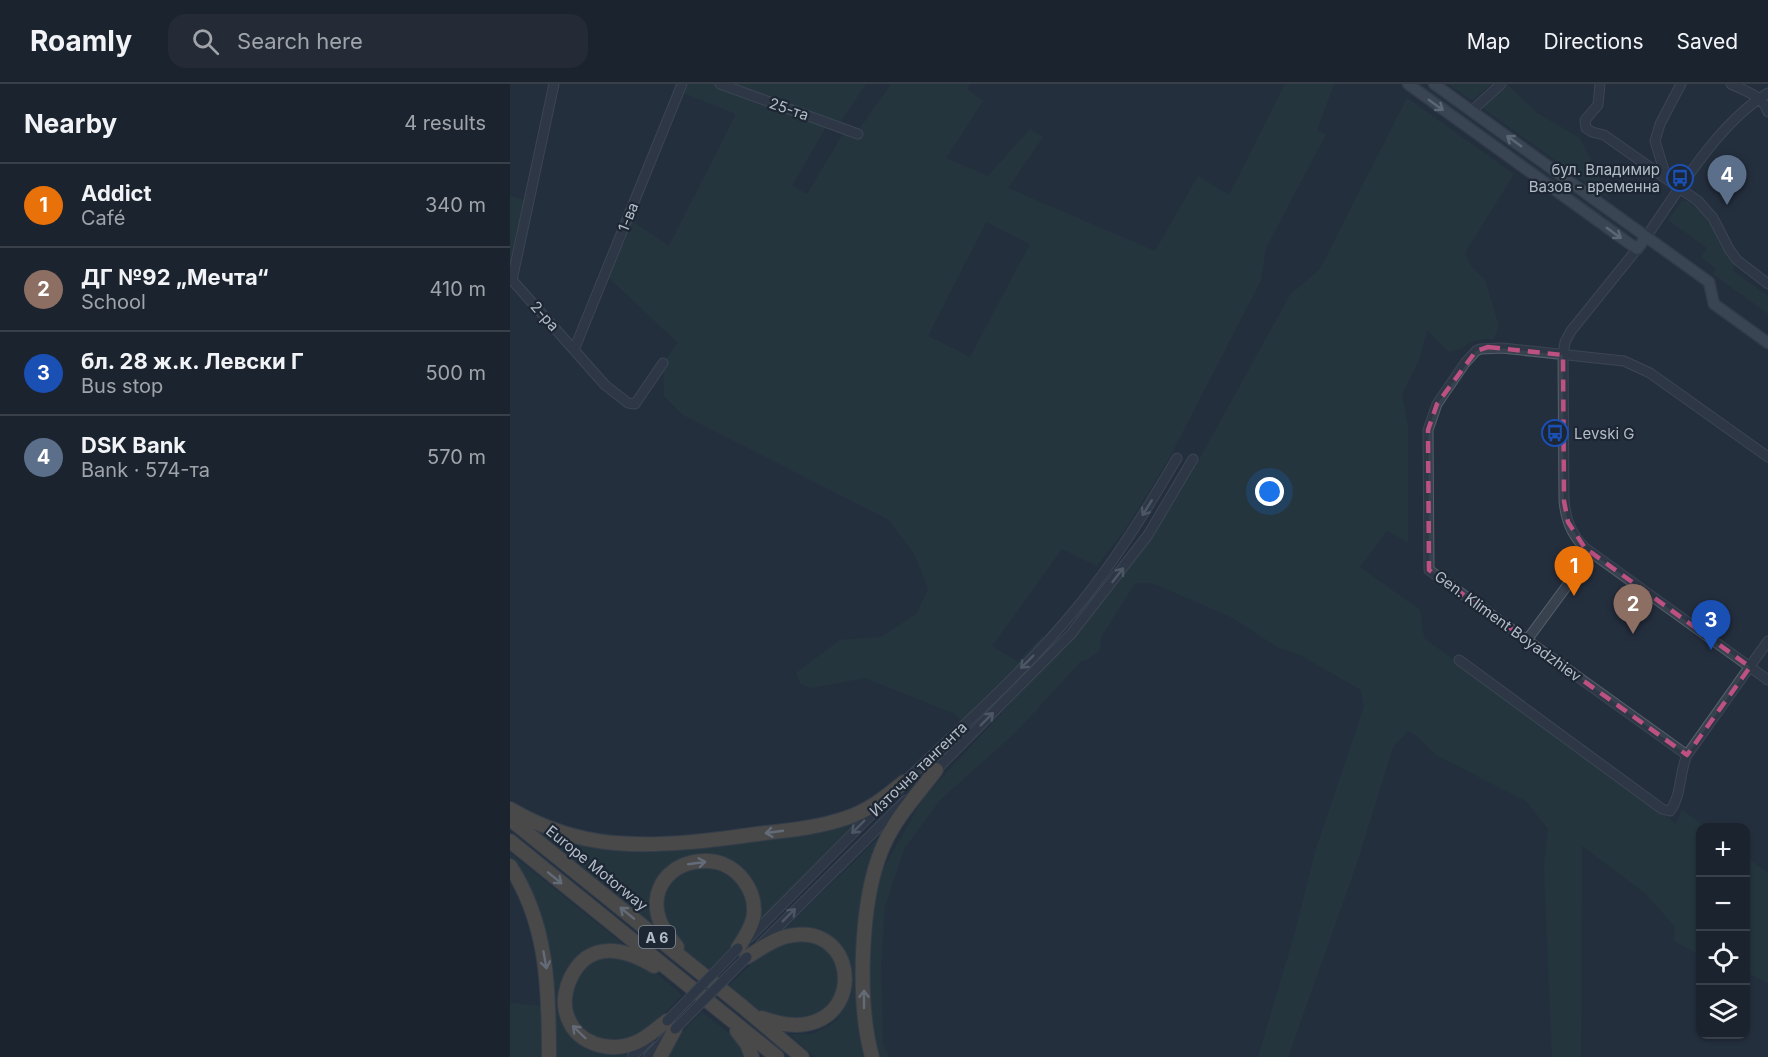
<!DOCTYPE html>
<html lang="en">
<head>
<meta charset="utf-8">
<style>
	:root { --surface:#1b232e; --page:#242b36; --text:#f1f3f6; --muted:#a0a4aa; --line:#39404a; --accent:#0b8043 }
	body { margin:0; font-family:Inter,sans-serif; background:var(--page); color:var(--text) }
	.controls { position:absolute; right:18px; bottom:18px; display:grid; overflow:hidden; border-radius:12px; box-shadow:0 2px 4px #0004 }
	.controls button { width:54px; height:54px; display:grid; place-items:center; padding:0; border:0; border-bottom:2px solid var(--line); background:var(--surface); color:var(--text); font:30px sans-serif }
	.you { position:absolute; left:760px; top:408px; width:21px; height:21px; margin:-15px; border:4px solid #fff; border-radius:50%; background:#1a73e8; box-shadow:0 0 0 9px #1a73e833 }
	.badge { display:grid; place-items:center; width:39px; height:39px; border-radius:50%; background:var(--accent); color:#fff; font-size:20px; font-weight:700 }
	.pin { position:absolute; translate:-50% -50px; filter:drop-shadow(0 2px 3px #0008) }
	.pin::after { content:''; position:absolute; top:32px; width:21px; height:18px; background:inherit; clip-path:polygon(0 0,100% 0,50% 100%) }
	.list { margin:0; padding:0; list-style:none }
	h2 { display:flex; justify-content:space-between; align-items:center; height:78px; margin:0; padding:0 24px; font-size:26px }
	h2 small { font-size:20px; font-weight:400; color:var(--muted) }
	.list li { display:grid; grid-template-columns:39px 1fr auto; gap:18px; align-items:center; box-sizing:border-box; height:84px; padding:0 24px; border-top:2px solid var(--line) }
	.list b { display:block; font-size:22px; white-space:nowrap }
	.list p { margin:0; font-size:20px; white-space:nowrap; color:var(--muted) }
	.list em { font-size:20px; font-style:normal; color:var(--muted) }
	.icon { flex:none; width:33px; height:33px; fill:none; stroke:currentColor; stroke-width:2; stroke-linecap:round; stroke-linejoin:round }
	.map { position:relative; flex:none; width:1258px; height:973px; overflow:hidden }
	header { display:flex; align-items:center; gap:36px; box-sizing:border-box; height:84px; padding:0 30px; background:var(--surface); border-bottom:2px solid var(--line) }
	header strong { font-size:28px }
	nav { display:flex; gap:33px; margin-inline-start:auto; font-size:21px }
	.search { width:420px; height:54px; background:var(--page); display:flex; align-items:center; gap:15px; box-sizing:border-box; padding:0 21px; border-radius:18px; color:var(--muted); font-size:22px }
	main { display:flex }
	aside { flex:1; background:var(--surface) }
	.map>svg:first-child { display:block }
	.green { fill:#263c3f; fill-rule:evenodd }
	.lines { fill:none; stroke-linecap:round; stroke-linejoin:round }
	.minor-casing { stroke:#565f6c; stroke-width:11 }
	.major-casing { stroke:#414a57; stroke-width:13 }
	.highway-casing { stroke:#434c59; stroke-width:16 }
	.minor { stroke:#38414e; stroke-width:9 }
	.major { stroke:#56606e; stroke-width:10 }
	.highway { stroke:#746855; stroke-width:14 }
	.minor-bridge-casing { stroke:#565f6c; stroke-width:11; stroke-linecap:butt }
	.minor-bridge { stroke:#38414e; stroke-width:9 }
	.oneway { stroke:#a1aab7 }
	.oneway2 { stroke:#7c8592 }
	.oneway3 { stroke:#aeb4bd }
	.marked { fill:none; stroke:#bd5182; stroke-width:4.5; stroke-dasharray:12 8; stroke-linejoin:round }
	.labels { text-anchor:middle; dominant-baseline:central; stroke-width:4.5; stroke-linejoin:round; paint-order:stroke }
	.shield { fill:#1d2633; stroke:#878f9c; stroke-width:1.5 }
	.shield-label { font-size:14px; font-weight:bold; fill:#b4bcc9 }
	.street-label { font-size:15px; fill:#b4bcc9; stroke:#1d2633 }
	.poi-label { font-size:15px; fill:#b4bcc9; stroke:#1d2633; text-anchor:end }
</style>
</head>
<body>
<header>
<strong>Roamly</strong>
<div class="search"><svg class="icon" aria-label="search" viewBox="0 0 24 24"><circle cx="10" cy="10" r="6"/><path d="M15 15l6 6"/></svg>Search here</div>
<nav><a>Map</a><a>Directions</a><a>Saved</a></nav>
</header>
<main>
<aside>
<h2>Nearby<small>4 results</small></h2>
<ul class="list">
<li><span class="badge" style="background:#e8710a">1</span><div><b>Addict</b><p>Café</p></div><em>340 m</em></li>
<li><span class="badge" style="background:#8d6e63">2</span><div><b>ДГ №92 „Мечта“</b><p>School</p></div><em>410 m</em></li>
<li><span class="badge" style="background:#1a4fb4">3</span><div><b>бл. 28 ж.к. Левски Г</b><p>Bus stop</p></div><em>500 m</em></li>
<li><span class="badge" style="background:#5c6f8a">4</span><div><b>DSK Bank</b><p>Bank · 574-та</p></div><em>570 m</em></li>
</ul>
</aside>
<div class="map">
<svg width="1258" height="973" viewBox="0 0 1258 973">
	<rect width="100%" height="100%" fill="#242f3e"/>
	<!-- green -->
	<path class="green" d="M173,0H210L317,41L282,102L297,110L334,48L348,47L381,0H460L457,5L473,17L436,74L478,92L520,45L533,53L498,104L645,167L688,92L719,111L775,0H824L807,46L816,50L756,164L751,196L661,371L617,443L587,482L552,465L482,562L508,578L532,552L535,555L451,636L443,629L355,594L301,604L291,600L286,589L330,556L371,553L407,529L418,505L405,471L379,436L173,331L154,312L153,279L168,259L99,194L122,137L159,162L226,30L171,8ZM476,138L520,160L460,273L418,252Z
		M222,0H356L329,40Z
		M904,0H911L1118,149L1117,150L1067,117Z
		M938,0H981L962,17Z
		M997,0L1027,29L1070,54L1100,116L973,24Z
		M897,14L1004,90L955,169L961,182L975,196L988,239L987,248L983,255C975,255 965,255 958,260C950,265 948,266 939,268L917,246L909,276L892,310L898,343V458L877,447L850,483L910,526L914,554L1166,740L1172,726L1196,743L1190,744V871L1164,857L1165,843L1136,810L1072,762L1071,973H1042L1034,782L1038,745L1016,717L926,671L906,651L898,647L883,663L846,782L778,973H748L784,852L805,768L854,623L851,606L790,571L767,563L723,534L642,499H625L591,553L590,566L577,576L571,577L506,648L430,716L394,765L375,822L371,880L373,961L379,973H365L357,925L358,842L365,799L414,713L577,537L630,468L690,374L780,211L810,185Z
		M0,112L19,117L0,201Z
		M1172,117H1177L1191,128L1203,145L1210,161L1223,178L1224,188L1258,212V230L1203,190L1206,185L1191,173L1197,164L1158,136Z
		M361,727L240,849L234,789L174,776L145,806L167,867L0,732L138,762Z
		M381,741L370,760L349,932L355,973H305L279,950H302L321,941L328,935L341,911L343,893L337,875L305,847L293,845L273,847Z
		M0,769L115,862L86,867L54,907L75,960L96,969L119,968L115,973H41L40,895L10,788L0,773Z
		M1236,773L1258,789V899L1236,888Z
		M178,783H211L235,802L239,837L224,860L199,886L169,862L156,844L151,807Z
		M294,854L317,864L334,895L317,936L261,935L218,902L259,864Z
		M99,871L139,883L172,911L146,938L125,954L94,961C87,956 76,951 70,945C66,940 63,930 62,923C58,897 73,876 99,871Z
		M0,919L30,922L33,973H0Z
		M192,928L234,961L238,973H152L165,955Z"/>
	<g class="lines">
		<defs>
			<path id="minor" d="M44,0L2,196L95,301L118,319L125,320L153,279
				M210,0L348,50
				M1090,0L1088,21L1075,36L1076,44L1082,48L1094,51L1188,117L1203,134L1219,165L1227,176L1258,200
				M1221,0C1235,7 1253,12 1258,28
				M967,22L991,0
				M1156,93L1145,57L1150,40L1171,0
				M1136,153C1169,106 1208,39 1258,9
				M1127,165L1061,247L1055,258L1053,271L1054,417C1056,436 1061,450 1075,464L1258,596
				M64,266L172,0
				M1017,556L1081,469
				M949,576L1152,725L1160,727C1172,711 1169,689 1177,671L1258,557
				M1177,671L919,486L918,346L927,320L955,279L966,267L970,265L992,264L1114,277L1140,289L1258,373
				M422,690L561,550L638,451L683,375
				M391,701C450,644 513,589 565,526C604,479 636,427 667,374
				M239,854L369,723
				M250,861L396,716
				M122,973L139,956
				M138,973L155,955"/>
			<path id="major" d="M898,0L1127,165L1136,153
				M924,0L1199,198L1204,220L1258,259"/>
			<path id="highway" d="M0,725C31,743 68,756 104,759C153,763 206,756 255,749C282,746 310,743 336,734C358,727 376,713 394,698
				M0,735L233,923L292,973
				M0,757L267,973
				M0,782C38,840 39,906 39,973
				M167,863C162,856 155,848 151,840C136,805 162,775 198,777C227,778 249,808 243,835C240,846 234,855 228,864
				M237,873C249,866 260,857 274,853C360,831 357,973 252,934
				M144,882C115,865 80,855 61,893C56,903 53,917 56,928C64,960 99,970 127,958C138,953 147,944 157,937
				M227,947L237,960L242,973
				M150,973L165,945
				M362,973C347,918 350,817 372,765C384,735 407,711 426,686"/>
		</defs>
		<!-- minor casing -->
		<use href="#minor" class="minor-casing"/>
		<!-- major casing -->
		<use href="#major" class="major-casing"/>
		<!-- highway casing -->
		<use href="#highway" class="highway-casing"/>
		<!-- minor -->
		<use href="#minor" class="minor"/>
		<!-- major -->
		<use href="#major" class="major"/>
		<!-- highway -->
		<use href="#highway" class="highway"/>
		<defs>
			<path id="minor-bridge" d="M157,937L228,864
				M165,945L237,873"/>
		</defs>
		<!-- minor-bridge casing -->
		<use href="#minor-bridge" class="minor-bridge-casing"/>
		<!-- minor-bridge -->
		<use href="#minor-bridge" class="minor-bridge"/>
	</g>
	<!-- one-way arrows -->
	<defs><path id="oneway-shaft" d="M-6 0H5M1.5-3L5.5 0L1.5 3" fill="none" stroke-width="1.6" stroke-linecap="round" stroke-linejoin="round" transform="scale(1.5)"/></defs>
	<g class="oneway">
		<use href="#oneway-shaft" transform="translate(926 21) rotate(36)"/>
		<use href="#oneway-shaft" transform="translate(1004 57) rotate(-144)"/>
		<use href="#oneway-shaft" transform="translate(1104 149) rotate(36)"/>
	</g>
	<g class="oneway2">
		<use href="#oneway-shaft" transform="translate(637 424) rotate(122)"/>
		<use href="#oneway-shaft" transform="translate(608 491) rotate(-52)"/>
		<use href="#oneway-shaft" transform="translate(517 578) rotate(135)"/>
		<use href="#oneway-shaft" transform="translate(477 635) rotate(-45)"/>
		<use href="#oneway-shaft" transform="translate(348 743) rotate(135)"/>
		<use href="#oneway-shaft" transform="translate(279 831) rotate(-45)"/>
	</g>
	<g class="oneway3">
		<use href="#oneway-shaft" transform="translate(264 748) rotate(172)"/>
		<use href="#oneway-shaft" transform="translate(187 779) rotate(-8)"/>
		<use href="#oneway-shaft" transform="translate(45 794) rotate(39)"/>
		<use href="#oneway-shaft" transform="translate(117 829) rotate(-141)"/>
		<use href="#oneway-shaft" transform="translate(35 876) rotate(80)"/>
		<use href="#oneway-shaft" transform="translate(354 915) rotate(-90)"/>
		<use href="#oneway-shaft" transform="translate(69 948) rotate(-136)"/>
	</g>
	<!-- marked area -->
	<path d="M0 0H1258V973H0ZM978,263L1053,271L1054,417L1058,438L1075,464L1240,583L1177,671L919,486L918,346L927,320L966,267Z" fill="#242f3e" fill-opacity=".55" fill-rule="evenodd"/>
	<path class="marked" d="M978,263L1053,271L1054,417L1058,438L1075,464L1240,583L1177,671L919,486L918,346L927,320L966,267Z"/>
	<!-- icons -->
	<defs>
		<symbol id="bus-ring" viewBox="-11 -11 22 22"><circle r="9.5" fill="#1d2633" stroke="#1a4fb4" stroke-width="1.5"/><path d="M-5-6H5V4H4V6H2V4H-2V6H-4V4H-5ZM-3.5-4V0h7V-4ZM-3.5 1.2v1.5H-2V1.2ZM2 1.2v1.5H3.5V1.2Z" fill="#1a4fb4"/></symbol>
	</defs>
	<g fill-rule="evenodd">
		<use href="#bus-ring" x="1155" y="79" width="30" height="30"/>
		<use href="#bus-ring" x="1030" y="334" width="30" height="30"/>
	</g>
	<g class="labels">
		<!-- shield labels -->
		<rect class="shield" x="129" y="842" width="36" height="22" rx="4.5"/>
		<g class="shield-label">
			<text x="147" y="853">A 6</text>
		</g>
		<!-- street labels -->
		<g class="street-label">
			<text transform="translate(279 25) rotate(19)">25-та</text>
			<text transform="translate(118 133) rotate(-68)">1-ва</text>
			<text transform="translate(35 232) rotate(48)">2-ра</text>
			<text transform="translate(998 542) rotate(36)">Gen. Kliment Boyadzhiev</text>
			<text transform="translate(408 685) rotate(-44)">Източна тангента</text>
			<text transform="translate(87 784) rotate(39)">Europe Motorway</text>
		</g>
		<!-- poi labels -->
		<g class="poi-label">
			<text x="1150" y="85">бул. Владимир<tspan x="1150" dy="17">Вазов - временна</tspan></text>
			<text x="1064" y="349" text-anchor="start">Levski G</text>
		</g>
	</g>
</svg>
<div class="controls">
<button>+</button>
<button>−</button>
<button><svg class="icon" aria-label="locate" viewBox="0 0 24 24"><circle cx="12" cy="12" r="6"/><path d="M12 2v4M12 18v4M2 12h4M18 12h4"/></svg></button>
<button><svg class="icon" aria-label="layers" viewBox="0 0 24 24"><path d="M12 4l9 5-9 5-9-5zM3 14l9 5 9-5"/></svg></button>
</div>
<div class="you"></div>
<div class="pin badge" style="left:1064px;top:512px;background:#e8710a">1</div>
<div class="pin badge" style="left:1123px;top:550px;background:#8d6e63">2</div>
<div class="pin badge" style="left:1201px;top:566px;background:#1a4fb4">3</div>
<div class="pin badge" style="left:1217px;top:121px;background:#5c6f8a">4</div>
</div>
</main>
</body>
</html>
